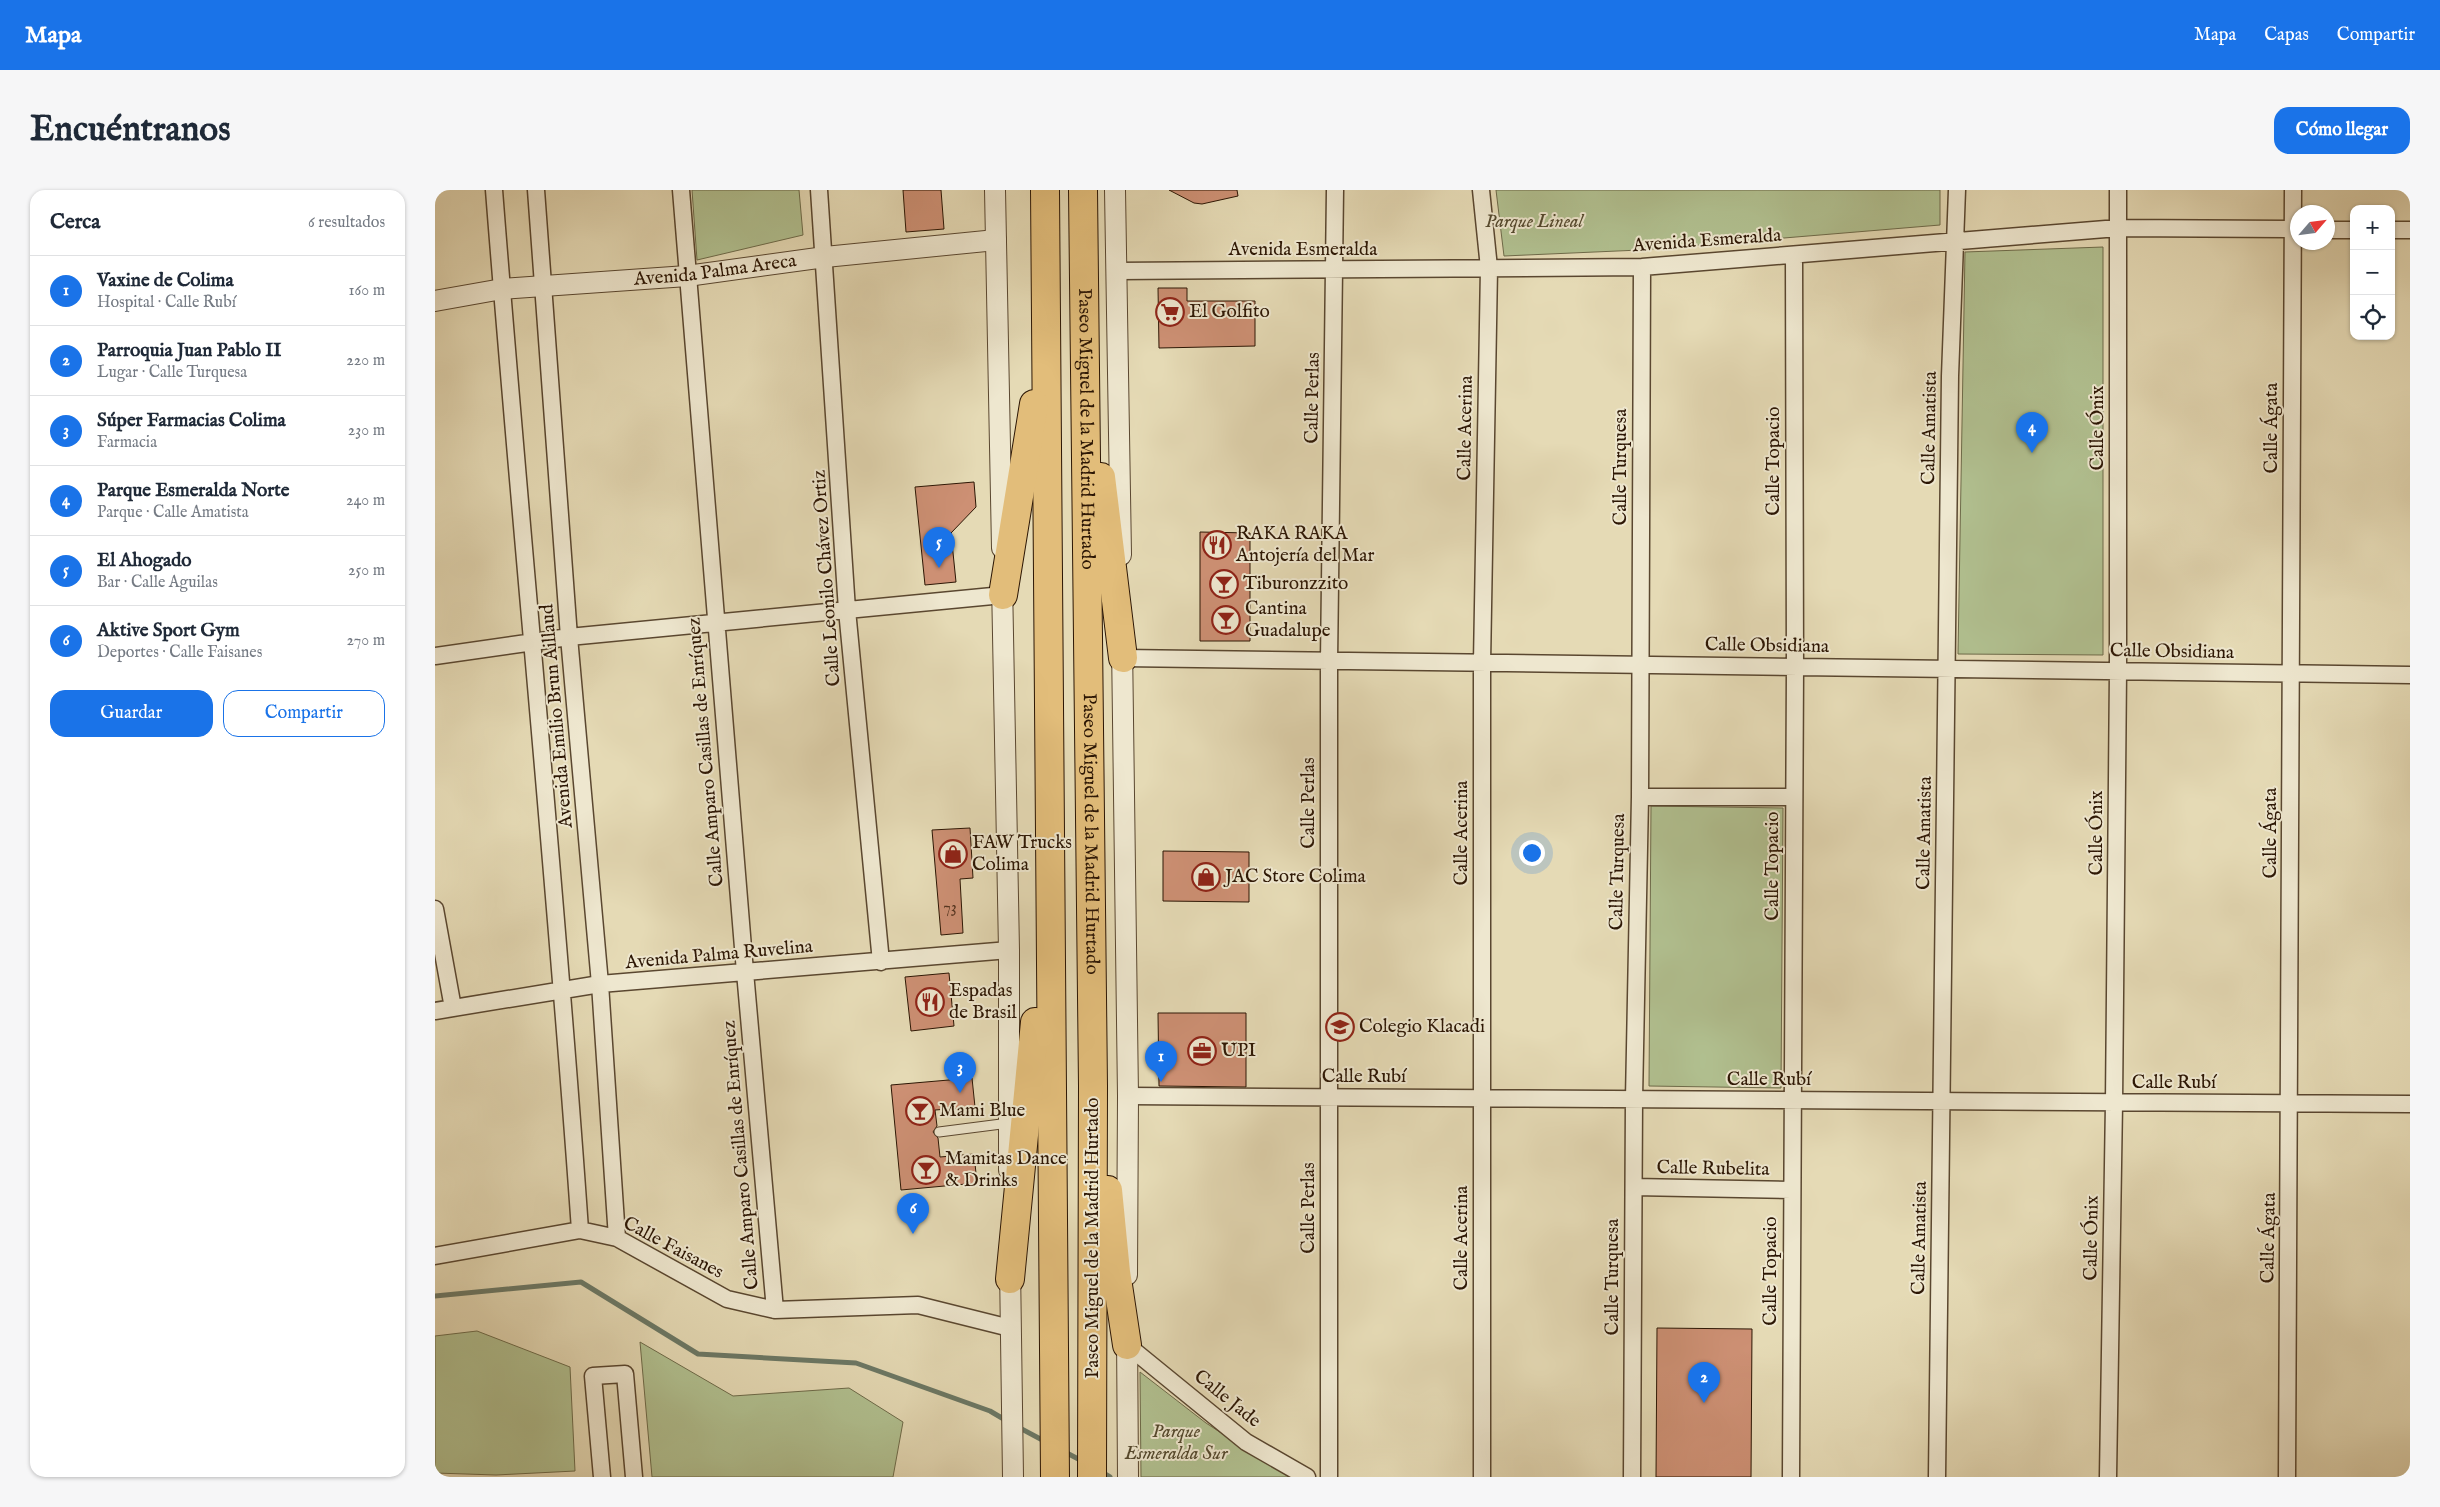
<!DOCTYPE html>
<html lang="es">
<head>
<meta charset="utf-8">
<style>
	:root { --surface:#fff; --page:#f6f6f7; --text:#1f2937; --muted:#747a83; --line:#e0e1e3; --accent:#1a73e8 }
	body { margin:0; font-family:"IM FELL English",serif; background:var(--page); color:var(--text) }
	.controls { position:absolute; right:15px; top:15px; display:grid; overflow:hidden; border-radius:10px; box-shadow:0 1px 4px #0004 }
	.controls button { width:45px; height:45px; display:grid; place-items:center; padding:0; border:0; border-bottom:1px solid var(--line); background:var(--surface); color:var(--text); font:25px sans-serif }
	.compass { position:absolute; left:1855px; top:15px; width:45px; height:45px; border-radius:50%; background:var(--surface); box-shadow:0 1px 4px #0004; rotate:62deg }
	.you { position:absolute; left:1096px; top:662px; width:18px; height:18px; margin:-12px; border:4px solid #fff; border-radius:50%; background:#1a73e8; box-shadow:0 0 0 8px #1a73e833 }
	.badge { display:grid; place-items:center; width:32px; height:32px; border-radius:50%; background:var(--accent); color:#fff; font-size:16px; font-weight:700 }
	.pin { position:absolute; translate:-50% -41px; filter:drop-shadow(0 1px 2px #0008) }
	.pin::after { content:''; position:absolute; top:26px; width:18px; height:15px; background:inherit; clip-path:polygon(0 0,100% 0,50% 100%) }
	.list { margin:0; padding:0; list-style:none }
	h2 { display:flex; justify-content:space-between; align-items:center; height:65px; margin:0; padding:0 20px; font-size:21px }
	h2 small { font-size:16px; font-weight:400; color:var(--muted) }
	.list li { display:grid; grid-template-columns:32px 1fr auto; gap:15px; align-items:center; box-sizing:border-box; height:70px; padding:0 20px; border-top:1px solid var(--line) }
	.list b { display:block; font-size:19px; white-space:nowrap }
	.list p { margin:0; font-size:16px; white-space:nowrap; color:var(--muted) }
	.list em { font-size:16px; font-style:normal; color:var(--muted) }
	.actions { display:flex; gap:10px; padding:15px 20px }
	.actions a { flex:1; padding:11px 0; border:1px solid var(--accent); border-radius:15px; text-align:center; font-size:18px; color:var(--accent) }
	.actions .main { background:var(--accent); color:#fff }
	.icon { flex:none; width:28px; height:28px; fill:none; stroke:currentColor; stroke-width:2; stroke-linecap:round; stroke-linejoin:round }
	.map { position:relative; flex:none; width:1975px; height:1287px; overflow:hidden; border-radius:15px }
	header { display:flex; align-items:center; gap:30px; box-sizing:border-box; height:70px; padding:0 25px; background:var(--accent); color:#fff }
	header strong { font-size:24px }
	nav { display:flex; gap:28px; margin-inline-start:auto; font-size:18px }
	.intro { display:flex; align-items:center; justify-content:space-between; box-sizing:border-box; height:120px; padding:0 30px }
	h1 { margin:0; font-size:35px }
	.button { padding:12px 22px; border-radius:15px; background:var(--accent); color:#fff; font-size:18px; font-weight:700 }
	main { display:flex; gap:30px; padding:0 30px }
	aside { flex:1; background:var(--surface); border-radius:15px; box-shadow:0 1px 4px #0004 }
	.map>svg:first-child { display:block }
	.green { fill:#b1c090; stroke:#6e6b4a }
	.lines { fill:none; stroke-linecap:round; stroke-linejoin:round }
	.stream { stroke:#6c7966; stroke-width:5 }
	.building { fill:#cd9074; stroke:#2c1604 }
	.service-casing { stroke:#5a4730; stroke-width:11 }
	.minor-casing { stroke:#5a4730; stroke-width:19 }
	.tertiary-casing { stroke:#5a4730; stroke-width:22 }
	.trunk-casing { stroke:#2c1604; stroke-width:30 }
	.service { stroke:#eee7cf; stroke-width:9 }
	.minor { stroke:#eee7cf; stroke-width:16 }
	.tertiary { stroke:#eee7cf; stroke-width:20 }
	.trunk { stroke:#e2bd7a; stroke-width:28 }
	.labels { text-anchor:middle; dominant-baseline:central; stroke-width:4; stroke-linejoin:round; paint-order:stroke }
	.number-label { font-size:16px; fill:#543420 }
	.park-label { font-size:19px; font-style:italic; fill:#54492e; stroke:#eee7cf }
	.street-label { font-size:19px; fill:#2c1604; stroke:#eee7cf }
	.poi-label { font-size:19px; fill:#2c1604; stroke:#eee7cf; text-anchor:start }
</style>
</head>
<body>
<header>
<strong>Mapa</strong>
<nav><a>Mapa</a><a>Capas</a><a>Compartir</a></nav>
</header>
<div class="intro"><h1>Encuéntranos</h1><a class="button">Cómo llegar</a></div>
<main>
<aside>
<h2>Cerca<small>6 resultados</small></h2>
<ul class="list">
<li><span class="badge">1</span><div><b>Vaxine de Colima</b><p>Hospital · Calle Rubí</p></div><em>160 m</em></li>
<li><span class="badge">2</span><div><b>Parroquia Juan Pablo II</b><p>Lugar · Calle Turquesa</p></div><em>220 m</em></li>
<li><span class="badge">3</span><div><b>Súper Farmacias Colima</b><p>Farmacia</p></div><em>230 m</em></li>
<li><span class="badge">4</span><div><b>Parque Esmeralda Norte</b><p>Parque · Calle Amatista</p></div><em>240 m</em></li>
<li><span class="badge">5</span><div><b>El Ahogado</b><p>Bar · Calle Aguilas</p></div><em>250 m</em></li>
<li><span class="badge">6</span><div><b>Aktive Sport Gym</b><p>Deportes · Calle Faisanes</p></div><em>270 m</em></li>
</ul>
<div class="actions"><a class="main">Guardar</a><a>Compartir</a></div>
</aside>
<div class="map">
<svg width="1975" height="1287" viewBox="0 0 1975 1287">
	<rect width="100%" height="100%" fill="#e5dab5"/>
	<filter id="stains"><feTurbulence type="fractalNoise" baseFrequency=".004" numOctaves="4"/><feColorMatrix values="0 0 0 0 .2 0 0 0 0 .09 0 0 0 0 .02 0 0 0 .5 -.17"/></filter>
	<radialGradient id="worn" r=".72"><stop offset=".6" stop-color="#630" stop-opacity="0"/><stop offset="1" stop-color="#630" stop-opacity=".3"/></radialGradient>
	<!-- green -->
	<path class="green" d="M257,0H364L368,45L262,70Z
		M1061,0H1505V35L1205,60L1069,66Z
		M1668,57V465L1523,464L1530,62Z
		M1216,616L1348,618L1346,898L1214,896Z
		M42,1141L135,1177L140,1281L61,1285L0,1283V1146Z
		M205,1152L298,1206L414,1198L468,1232L458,1287H217Z
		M705,1182L771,1233L854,1287H706Z"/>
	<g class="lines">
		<!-- stream -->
		<path class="stream" d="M0,1106L146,1092L263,1164L421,1173L555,1221L572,1231
			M581,1236L611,1252
			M628,1261L649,1272
			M665,1281L675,1287"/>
	</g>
	<!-- building -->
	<path class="building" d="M468,0H506L509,39L471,42Z
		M734,0H802L803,6L767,14L759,13Z
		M723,98H752V111H820V156L724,158Z
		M539,292L541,317L516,343L521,392L490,395L480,297Z
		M765,342L815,343V451H765Z
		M535,638L538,688L525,689L528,743L506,745L497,640Z
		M728,661L814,662V712L728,711Z
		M514,783L519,836L476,841L470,787Z
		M723,823H811V897L724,896Z
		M537,888L540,917L500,920L502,936L498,942L503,948L505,967L539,964L542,993L466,1000L456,895Z
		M1222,1138L1317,1139L1316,1287H1221Z"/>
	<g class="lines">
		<defs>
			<path id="service" d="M504,942L574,933"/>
			<path id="minor" d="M59,0C86,347 121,693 145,1040
				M101,0L134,447L165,794L182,1048
				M246,0L310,782L340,1120
				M384,0L412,420L446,772
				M1046,0L1054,78L1047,473V1287
				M1892,40H1919
				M1956,40H1975
				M683,81L1207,77L1683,38L1862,39
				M0,466L134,447L568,405
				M688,468L1975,485
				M1205,607H1358
				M0,719L18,818
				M0,821L165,794L574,760
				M693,906L1975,914
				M1199,997L1356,1000
				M0,1066L145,1040L182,1048L292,1109L340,1120L483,1115L575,1138
				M692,1155L811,1252L872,1287
				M167,1287L158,1186L190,1184L199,1287
				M894,1287V471L900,0
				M1197,1287L1199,909L1205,607L1207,77
				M1356,1287L1360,477L1359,65
				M1502,1287L1515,186L1522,0
				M1673,1287L1679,913L1683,481V0
				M1852,1287L1858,0"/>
			<g id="tertiary">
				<path d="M560,0L567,358"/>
				<path d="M680,0L686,365"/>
				<path id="s1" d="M0,111L67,99L252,86L390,67L561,50"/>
				<path d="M567,392L574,760V980"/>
				<path d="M687,454L693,906L692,1085"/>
				<path d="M575,1077L578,1287"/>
				<path d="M692,1142L693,1287"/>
			</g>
			<g id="trunk">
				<path d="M610,0L620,1287"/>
				<path id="s2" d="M648,0L658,896L657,1287"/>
				<path d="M666,287L688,468"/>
				<path d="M568,405L599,214"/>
				<path d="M673,1000L681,1082L692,1155"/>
				<path d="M575,1089L600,832"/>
			</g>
		</defs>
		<!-- service casing -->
		<use href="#service" class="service-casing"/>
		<!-- minor casing -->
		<use href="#minor" class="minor-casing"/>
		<!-- tertiary casing -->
		<use href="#tertiary" class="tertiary-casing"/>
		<!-- trunk casing -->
		<use href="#trunk" class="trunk-casing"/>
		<!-- service -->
		<use href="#service" class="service"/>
		<!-- minor -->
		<use href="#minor" class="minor"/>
		<!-- tertiary -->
		<use href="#tertiary" class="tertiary"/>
		<!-- trunk -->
		<use href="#trunk" class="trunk"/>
	</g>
	<!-- icons -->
	<defs>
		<symbol id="supermarket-ring" viewBox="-11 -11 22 22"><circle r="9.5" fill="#eee7cf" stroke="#8f2418" stroke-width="1.5"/><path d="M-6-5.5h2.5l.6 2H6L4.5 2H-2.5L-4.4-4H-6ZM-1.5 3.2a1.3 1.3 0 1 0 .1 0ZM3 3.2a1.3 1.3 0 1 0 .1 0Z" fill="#8f2418"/></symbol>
		<symbol id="restaurant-ring" viewBox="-11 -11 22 22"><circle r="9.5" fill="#eee7cf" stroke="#8f2418" stroke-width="1.5"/><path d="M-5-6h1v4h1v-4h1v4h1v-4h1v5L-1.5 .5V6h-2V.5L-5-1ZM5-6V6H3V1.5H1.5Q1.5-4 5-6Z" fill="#8f2418"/></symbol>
		<symbol id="bar-ring" viewBox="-11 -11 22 22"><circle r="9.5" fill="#eee7cf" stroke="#8f2418" stroke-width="1.5"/><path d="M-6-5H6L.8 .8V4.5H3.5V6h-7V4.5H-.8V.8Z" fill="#8f2418"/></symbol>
		<symbol id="shop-ring" viewBox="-11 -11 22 22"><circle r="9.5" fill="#eee7cf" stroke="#8f2418" stroke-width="1.5"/><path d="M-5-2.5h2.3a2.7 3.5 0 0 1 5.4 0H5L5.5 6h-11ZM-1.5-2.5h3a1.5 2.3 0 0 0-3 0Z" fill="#8f2418"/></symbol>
		<symbol id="school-ring" viewBox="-11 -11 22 22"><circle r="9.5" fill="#eee7cf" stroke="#8f2418" stroke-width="1.5"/><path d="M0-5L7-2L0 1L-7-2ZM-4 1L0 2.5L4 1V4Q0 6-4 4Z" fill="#8f2418"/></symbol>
		<symbol id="office-ring" viewBox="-11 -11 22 22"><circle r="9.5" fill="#eee7cf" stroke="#8f2418" stroke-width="1.5"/><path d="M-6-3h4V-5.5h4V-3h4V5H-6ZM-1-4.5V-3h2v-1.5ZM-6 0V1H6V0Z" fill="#8f2418"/></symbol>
	</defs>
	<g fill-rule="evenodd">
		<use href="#supermarket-ring" x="719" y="106" width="32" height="32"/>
		<use href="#restaurant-ring" x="766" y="339" width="32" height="32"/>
		<use href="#bar-ring" x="773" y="378" width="32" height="32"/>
		<use href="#bar-ring" x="775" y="414" width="32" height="32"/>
		<use href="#shop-ring" x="502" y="648" width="32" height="32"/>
		<use href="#shop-ring" x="755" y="671" width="32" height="32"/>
		<use href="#restaurant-ring" x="479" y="796" width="32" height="32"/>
		<use href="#school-ring" x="889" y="821" width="32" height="32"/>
		<use href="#office-ring" x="751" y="845" width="32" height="32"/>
		<use href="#bar-ring" x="469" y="905" width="32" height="32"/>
		<use href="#bar-ring" x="475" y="964" width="32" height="32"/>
	</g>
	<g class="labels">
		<!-- number labels -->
		<g class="number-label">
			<text x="515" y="718">73</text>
		</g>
		<!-- park labels -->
		<g class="park-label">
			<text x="1099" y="32">Parque Lineal</text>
			<text x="741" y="1242">Parque<tspan x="741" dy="22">Esmeralda Sur</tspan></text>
		</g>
		<!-- street labels -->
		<g class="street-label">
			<text transform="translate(1272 51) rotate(-4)">Avenida Esmeralda</text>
			<text x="868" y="60">Avenida Esmeralda</text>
			<text stroke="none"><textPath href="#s1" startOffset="282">Avenida Palma Areca</textPath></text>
			<text transform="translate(878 208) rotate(-89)">Calle Perlas</text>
			<text transform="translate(1031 238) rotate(-89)">Calle Acerina</text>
			<text transform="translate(1495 238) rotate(-89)">Calle Amatista</text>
			<text transform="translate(1663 238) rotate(-90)">Calle Ónix</text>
			<text transform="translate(1837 238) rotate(-90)">Calle Ágata</text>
			<text stroke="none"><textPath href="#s2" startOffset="239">Paseo Miguel de la Madrid Hurtado</textPath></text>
			<text transform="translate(1339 271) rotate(-90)">Calle Topacio</text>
			<text transform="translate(1186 277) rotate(-90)">Calle Turquesa</text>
			<text transform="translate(392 388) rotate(-94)">Calle Leonilo Chávez Ortiz</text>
			<text transform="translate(1332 456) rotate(1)">Calle Obsidiana</text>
			<text transform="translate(1737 462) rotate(1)">Calle Obsidiana</text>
			<text transform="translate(122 526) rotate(-95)">Avenida Emilio Brun Aillaud</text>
			<text transform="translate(271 562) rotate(-95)">Calle Amparo Casillas de Enríquez</text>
			<text transform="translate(874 613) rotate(-90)">Calle Perlas</text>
			<text stroke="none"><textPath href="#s2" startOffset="644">Paseo Miguel de la Madrid Hurtado</textPath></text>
			<text transform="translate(1027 643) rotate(-90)">Calle Acerina</text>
			<text transform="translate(1490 643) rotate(-89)">Calle Amatista</text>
			<text transform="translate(1662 643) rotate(-90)">Calle Ónix</text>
			<text transform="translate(1836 643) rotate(-90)">Calle Ágata</text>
			<text transform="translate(1338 676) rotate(-90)">Calle Topacio</text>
			<text transform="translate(1183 682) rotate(-89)">Calle Turquesa</text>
			<text transform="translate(284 765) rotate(-5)">Avenida Palma Ruvelina</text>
			<text x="929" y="887">Calle Rubí</text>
			<text x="1334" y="890">Calle Rubí</text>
			<text x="1739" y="893">Calle Rubí</text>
			<text transform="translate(306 965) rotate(-95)">Calle Amparo Casillas de Enríquez</text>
			<text transform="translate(1278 979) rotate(1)">Calle Rubelita</text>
			<text transform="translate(874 1018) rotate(-90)">Calle Perlas</text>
			<text transform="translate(658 1048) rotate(-90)">Paseo Miguel de la Madrid Hurtado</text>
			<text transform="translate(1027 1048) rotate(-90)">Calle Acerina</text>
			<text transform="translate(1485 1048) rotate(-89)">Calle Amatista</text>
			<text transform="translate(1657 1048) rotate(-89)">Calle Ónix</text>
			<text transform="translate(1834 1048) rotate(-89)">Calle Ágata</text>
			<text transform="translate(238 1058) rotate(28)">Calle Faisanes</text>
			<text transform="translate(1336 1081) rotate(-90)">Calle Topacio</text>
			<text transform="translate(1178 1087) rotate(-90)">Calle Turquesa</text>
			<text transform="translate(792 1209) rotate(39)">Calle Jade</text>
		</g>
		<!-- poi labels -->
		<g class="poi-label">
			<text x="754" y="122">El Golfito</text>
			<text x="801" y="344">RAKA RAKA<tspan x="801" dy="22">Antojería del Mar</tspan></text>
			<text x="808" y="394">Tiburonzzito</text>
			<text x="810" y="419">Cantina<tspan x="810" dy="22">Guadalupe</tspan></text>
			<text x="537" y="653">FAW Trucks<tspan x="537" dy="22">Colima</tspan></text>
			<text x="790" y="687">JAC Store Colima</text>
			<text x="514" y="801">Espadas<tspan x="514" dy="22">de Brasil</tspan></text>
			<text x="924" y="837">Colegio Klacadi</text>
			<text x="786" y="861">UPI</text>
			<text x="504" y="921">Mami Blue</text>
			<text x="510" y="969">Mamitas Dance<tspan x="510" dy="22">&amp; Drinks</tspan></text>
		</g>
	</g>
	<rect width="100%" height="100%" filter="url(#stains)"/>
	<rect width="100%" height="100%" fill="url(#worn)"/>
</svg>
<div class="controls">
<button>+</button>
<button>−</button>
<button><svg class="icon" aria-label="locate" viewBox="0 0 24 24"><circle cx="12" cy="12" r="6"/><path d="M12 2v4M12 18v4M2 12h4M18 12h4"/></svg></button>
</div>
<svg class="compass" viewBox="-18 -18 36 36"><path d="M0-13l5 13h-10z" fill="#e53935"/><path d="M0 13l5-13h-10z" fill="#747a83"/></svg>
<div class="you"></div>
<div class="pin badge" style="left:726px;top:892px">1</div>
<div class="pin badge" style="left:1269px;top:1213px">2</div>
<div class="pin badge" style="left:525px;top:903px">3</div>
<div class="pin badge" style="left:1597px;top:263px">4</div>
<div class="pin badge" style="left:504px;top:378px">5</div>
<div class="pin badge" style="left:478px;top:1044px">6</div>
</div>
</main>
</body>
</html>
